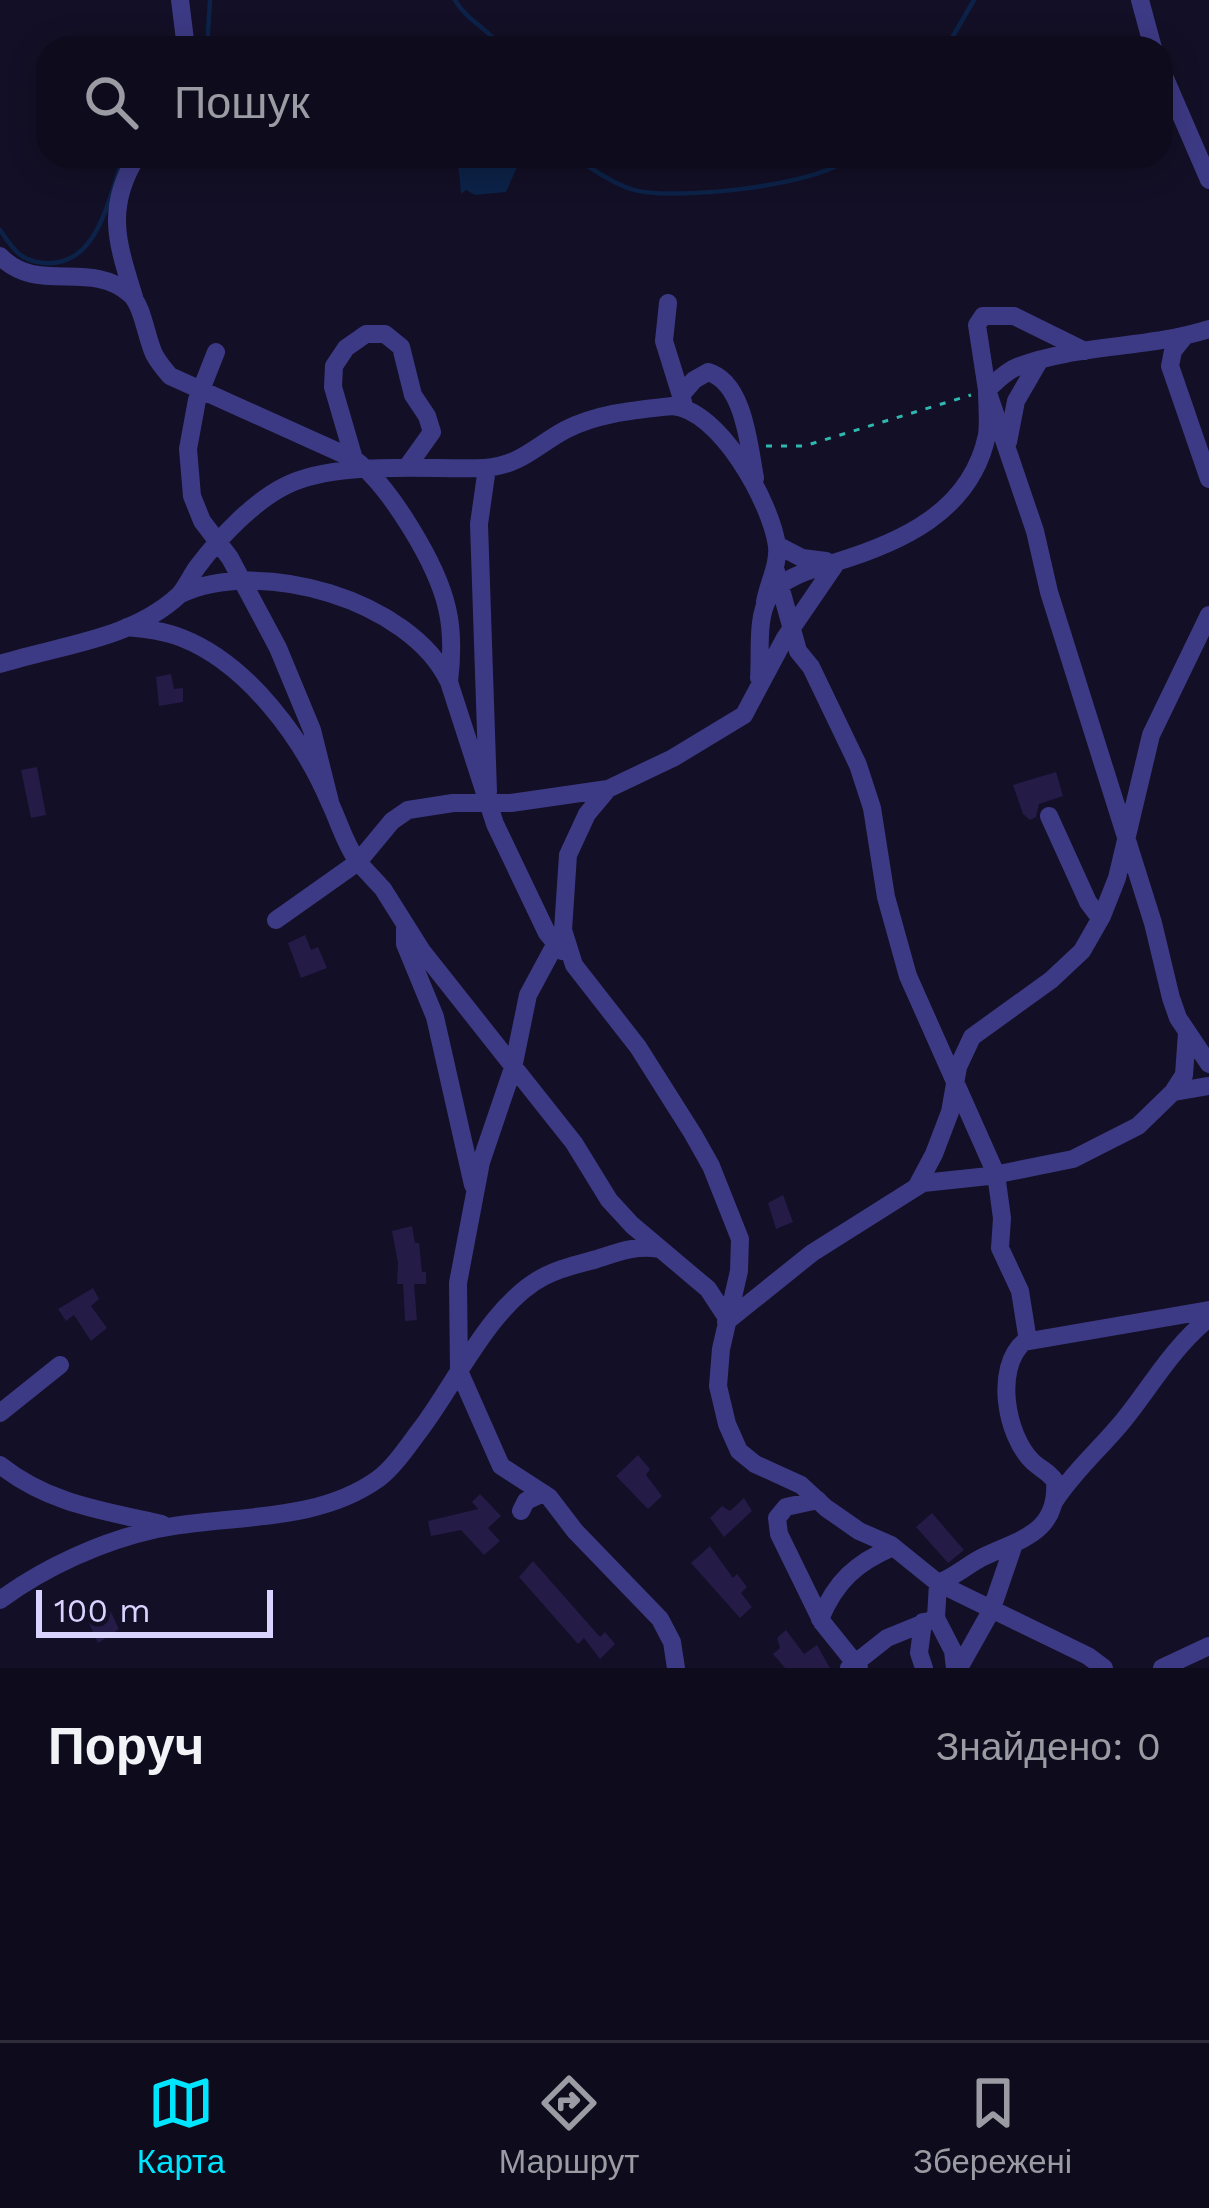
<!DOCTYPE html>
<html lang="uk">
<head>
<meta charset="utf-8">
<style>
	:root { --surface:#0e0b1c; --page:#171425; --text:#f1f3f6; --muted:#9b9ba3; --line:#2e2b3b; --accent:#00e5ff }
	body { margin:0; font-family:"Work Sans",sans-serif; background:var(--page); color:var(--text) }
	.scale { position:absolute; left:36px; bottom:30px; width:237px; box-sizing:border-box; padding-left:12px; border:6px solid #d9d4ff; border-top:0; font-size:33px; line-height:42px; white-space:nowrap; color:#d9d4ff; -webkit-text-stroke:9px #130f26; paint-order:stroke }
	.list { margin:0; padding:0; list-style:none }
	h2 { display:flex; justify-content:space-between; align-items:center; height:156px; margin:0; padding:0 48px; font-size:51px }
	h2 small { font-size:39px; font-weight:400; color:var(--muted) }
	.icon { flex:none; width:66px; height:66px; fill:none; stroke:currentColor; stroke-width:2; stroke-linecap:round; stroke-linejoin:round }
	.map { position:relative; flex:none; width:1209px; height:1668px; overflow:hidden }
	.search { position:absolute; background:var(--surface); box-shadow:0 6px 30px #0003; left:36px; right:36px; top:36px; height:132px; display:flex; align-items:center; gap:30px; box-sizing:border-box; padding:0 42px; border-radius:36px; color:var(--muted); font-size:45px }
	.sheet { height:372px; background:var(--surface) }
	nav { display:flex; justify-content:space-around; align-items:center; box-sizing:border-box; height:168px; border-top:3px solid var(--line); background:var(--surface); font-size:33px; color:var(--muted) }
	nav a { display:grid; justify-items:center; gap:6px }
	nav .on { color:var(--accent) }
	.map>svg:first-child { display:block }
	.water { fill:#0c2248 }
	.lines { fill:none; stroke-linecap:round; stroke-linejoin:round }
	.stream { stroke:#0c2248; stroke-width:4.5 }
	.building { fill:#241b47 }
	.path { stroke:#2fb8b0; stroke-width:3; stroke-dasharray:6 9; stroke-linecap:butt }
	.minor { stroke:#3d3a85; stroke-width:18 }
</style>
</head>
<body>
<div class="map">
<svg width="1209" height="1668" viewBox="0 0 1209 1668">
	<rect width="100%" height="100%" fill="#130f26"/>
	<!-- water -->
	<path class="water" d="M452,156H522L506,192L475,195L466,190L461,194L458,162L451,159Z"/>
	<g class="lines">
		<!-- stream -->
		<path class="stream" d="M455,0C466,20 489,29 502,48
			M207,48L210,0
			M946,48L974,0
			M573,156C591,168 610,182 631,189C667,202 824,186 851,156
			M0,230C13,249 20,261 44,263C99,267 108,197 124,156"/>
	</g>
	<!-- building -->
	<path class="building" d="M171,674L174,689L183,688V702L159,706L156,677Z
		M37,767L46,815L31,818L21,770Z
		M1056,772L1063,796L1039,804L1036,817L1030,820L1023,814L1013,785Z
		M305,935L311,950L318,947L327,968L301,978L288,943Z
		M783,1195L793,1222L776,1229L768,1203Z
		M412,1226L415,1243H419L422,1272H426V1284H414L417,1320L405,1321L403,1284H397L398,1263L392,1231Z
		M93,1288L99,1299L91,1306L107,1328L91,1341L74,1315L66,1321L58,1309Z
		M638,1455L650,1469L646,1475L662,1496L648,1509L616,1476Z
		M480,1494L501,1516L488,1528L500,1541L484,1555L461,1530L431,1536L428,1521L478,1509L472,1502Z
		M744,1498L752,1511L724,1537L710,1518L722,1506L730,1511Z
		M932,1513L964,1550L948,1563L916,1527Z
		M710,1546L733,1578L737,1574L747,1587L741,1593L752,1607L740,1618L691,1563Z
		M533,1561L600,1637L605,1632L615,1644L600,1659L584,1638L578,1644L519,1577Z
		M110,1610L119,1629L98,1643L88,1621Z
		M786,1630L804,1654L817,1645L830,1668H785L773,1654L780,1648L777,1638Z"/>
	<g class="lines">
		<!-- path -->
		<path class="path" d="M766,446H804L971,395"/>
		<!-- minor -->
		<path class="minor" d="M180,0L186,48
			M1140,0L1153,48
			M1161,69L1209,180
			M0,256C37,295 90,259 130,294C143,306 146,337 154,354C158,362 164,369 170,376L354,459C390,486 437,564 447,608C453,633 452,657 449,682
			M134,297C117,242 105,208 137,156
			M668,303L664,341L683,402
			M1185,336L1173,351L1170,366L1209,479
			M1085,351L1014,316H983L977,325L987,390L1035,531L1049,592L1153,923L1171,998L1178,1018L1209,1064
			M216,352L197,400L188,449L192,496L202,521L230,558L278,648L312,730L330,802
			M681,395L694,380L708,372C744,382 749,446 755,478
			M1008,442L1016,401L1038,363
			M354,459L333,387L334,366L346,348L366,334H385L401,347L413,395L427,416L432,432L407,467
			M487,468L479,524L488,792
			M777,545L802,558L826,561
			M837,562L785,638L744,715L673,758L608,789L587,814L568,855L563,930L574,965L638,1047L693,1134L711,1166L740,1239L739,1271L721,1349L718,1386L727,1424L739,1451L755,1464L801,1485L826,1508L859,1531L891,1545L938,1583L936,1618L953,1651L955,1668
			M775,568L798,651L811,667L858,765L872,808L886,897L908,976L996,1174L1002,1218L1000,1248L1020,1291L1028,1341
			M179,595C258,556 411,600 449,682L495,824L547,933L562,951
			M127,627C146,629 165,631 182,638C248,664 303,739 330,803C340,824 344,842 358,862L276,920
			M0,664C59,645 130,640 178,596C186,588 191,575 198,566C220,537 253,502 285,486C335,460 429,470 484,468C520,466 537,445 565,430C598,413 636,410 672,406C719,409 771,502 777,546C779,565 768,584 765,602
			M759,678C761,654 756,618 769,597C782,577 811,570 833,563C900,543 971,512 987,435C989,421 987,404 987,390C996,382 1006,371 1017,367C1077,344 1146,349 1209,329
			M608,789L511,803H453L408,810L392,821L358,862L383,889L422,951L574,1143L609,1200L632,1225L708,1289L727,1318
			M1049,816L1088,902L1100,918
			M405,929V944L435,1017L473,1185
			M563,930L528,995L513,1068L481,1162L458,1283L459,1371L501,1466L549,1497L575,1531L660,1619L672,1642L676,1668
			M1173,1092L1184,1075L1187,1033
			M917,1186L934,1154L950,1112L958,1067L972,1037L1051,980L1082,951L1102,916L1117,878L1151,735L1209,615
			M726,1322L812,1253L923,1183L989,1176L1073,1159L1138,1126L1173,1092L1209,1086
			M0,1413L60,1365
			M0,1465C49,1504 104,1511 162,1524
			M818,1500L786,1507L777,1518L779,1534L822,1622L859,1668
			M1054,1502C1074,1471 1100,1449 1123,1421C1152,1385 1172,1348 1209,1318
			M521,1511L526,1501L543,1493
			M938,1583C954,1577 966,1566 981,1558C1017,1540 1059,1534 1055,1481C1048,1471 1040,1469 1032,1461C1006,1435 994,1368 1024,1342L1209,1310
			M938,1583L1088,1656L1104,1668
			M0,1600C45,1567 102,1541 157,1529C230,1514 315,1524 378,1479C394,1467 408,1446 420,1430C456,1383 491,1303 545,1276C562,1267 579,1264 597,1259C619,1252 636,1245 659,1249
			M820,1619C836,1581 856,1563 893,1547
			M923,1622L919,1653L924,1668
			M849,1668L887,1638L936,1618
			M959,1668L991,1611L1013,1547
			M1162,1668L1209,1646"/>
	</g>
</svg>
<div class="scale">100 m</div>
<div class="search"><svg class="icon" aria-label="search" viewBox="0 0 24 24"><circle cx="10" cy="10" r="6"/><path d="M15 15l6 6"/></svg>Пошук</div>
</div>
<section class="sheet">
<h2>Поруч<small>Знайдено: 0</small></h2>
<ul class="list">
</ul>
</section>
<nav>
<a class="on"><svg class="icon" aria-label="map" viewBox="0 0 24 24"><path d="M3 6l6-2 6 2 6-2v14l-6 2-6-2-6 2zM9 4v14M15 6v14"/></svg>Карта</a>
<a><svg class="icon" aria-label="directions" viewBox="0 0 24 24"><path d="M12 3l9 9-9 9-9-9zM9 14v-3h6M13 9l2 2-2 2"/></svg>Маршрут</a>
<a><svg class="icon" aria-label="saved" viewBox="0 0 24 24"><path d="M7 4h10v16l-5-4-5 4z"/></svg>Збережені</a>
</nav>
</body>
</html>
